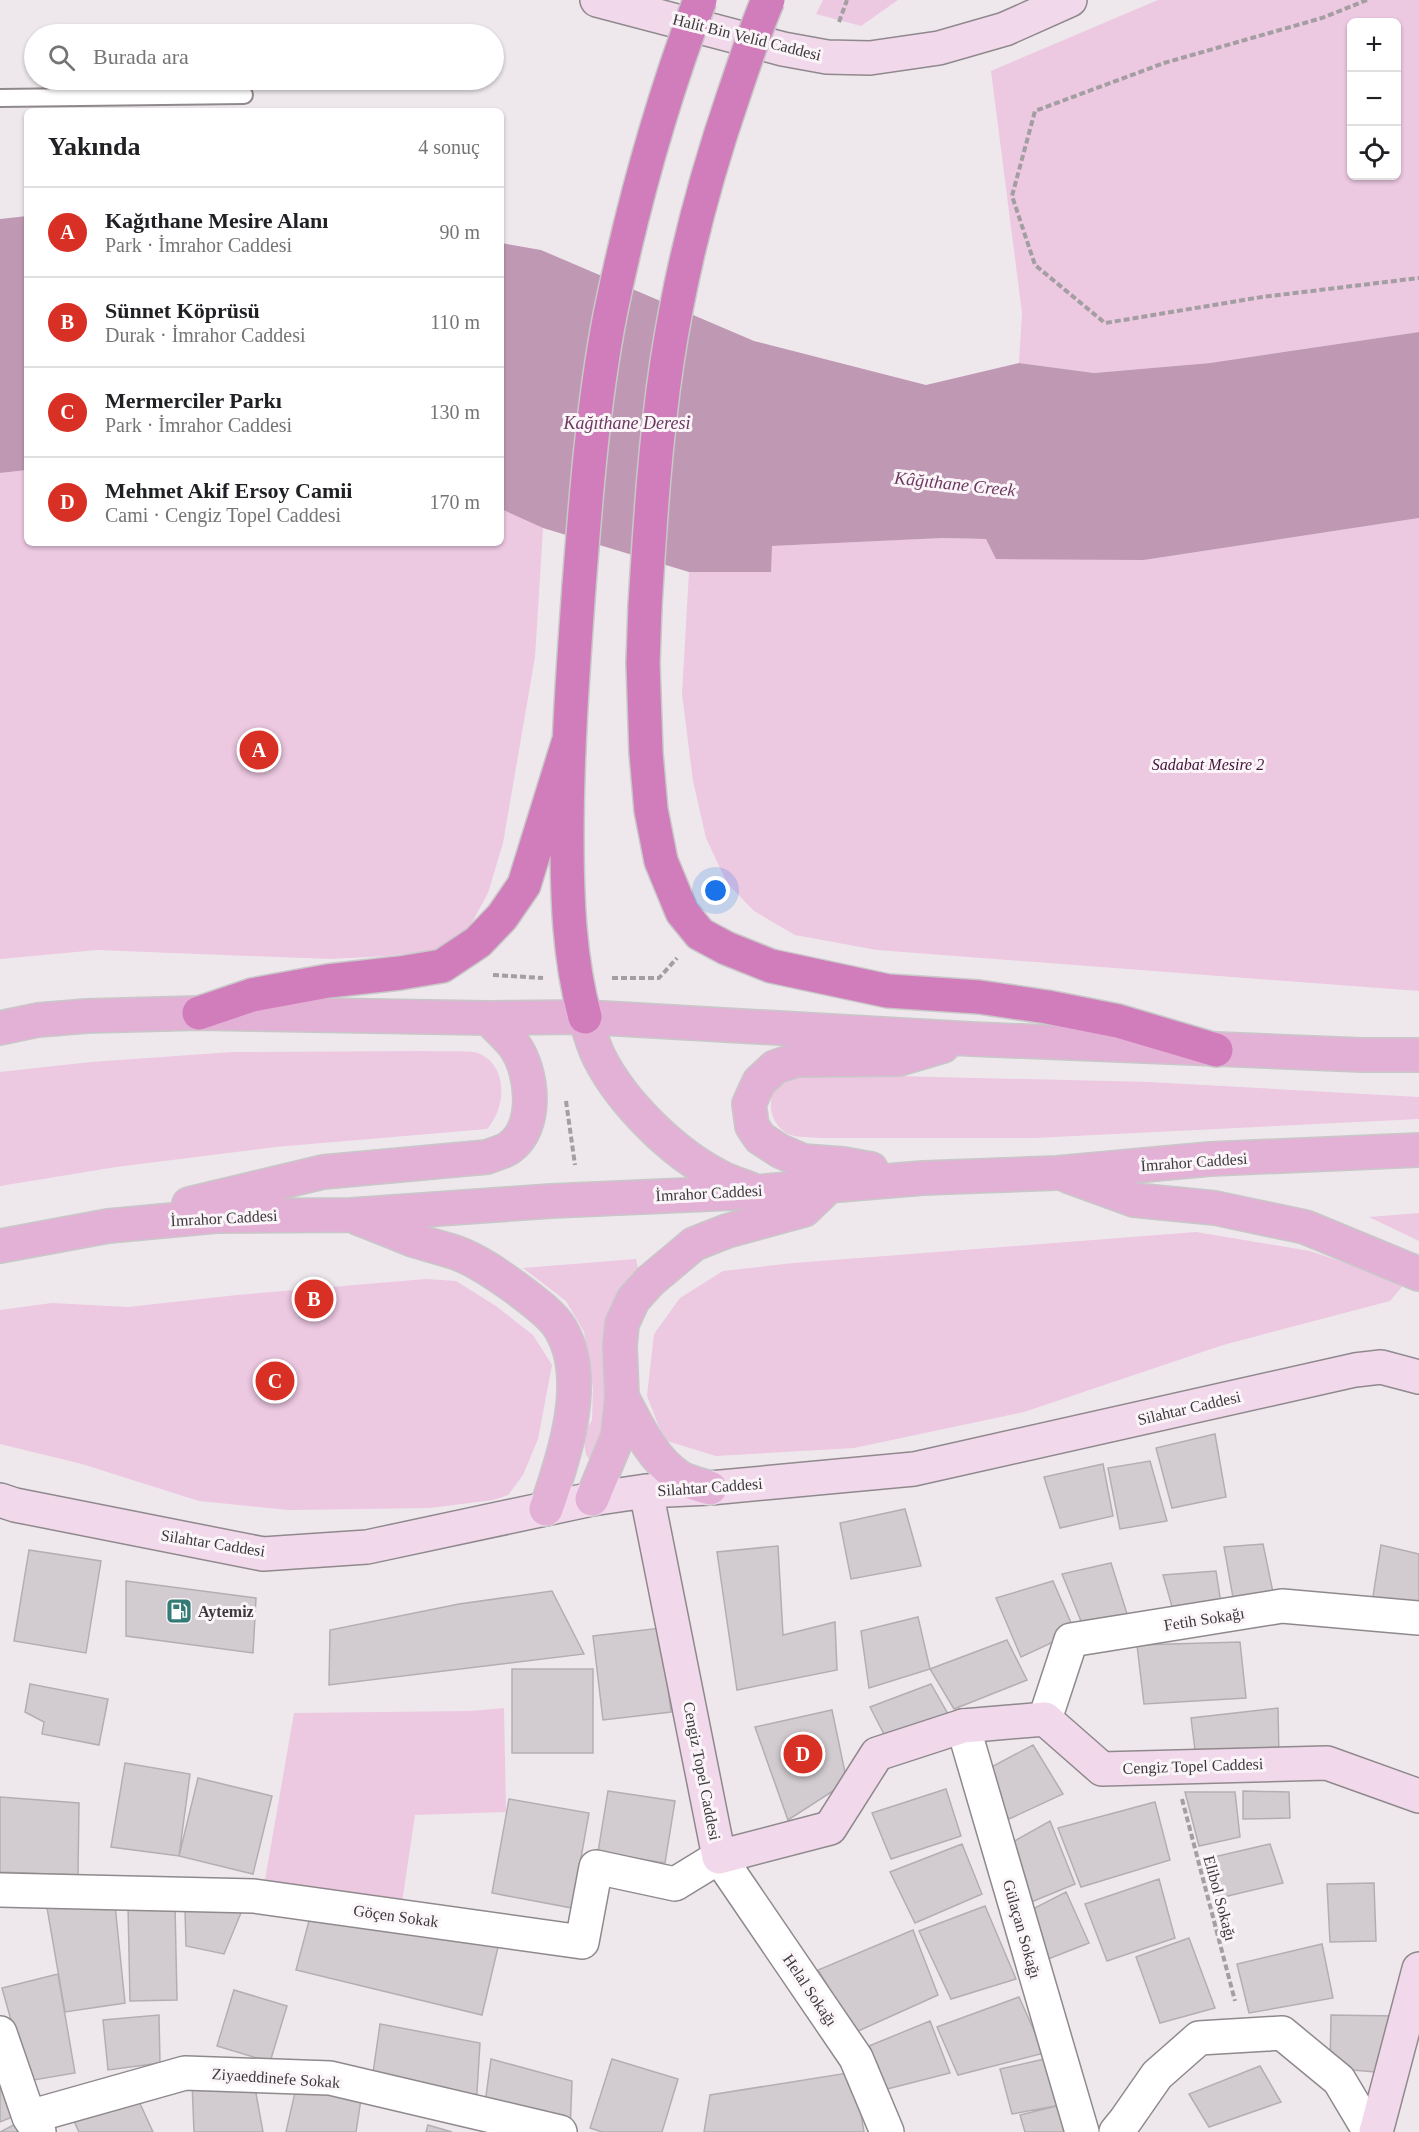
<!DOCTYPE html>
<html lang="tr">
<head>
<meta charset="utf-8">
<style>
	:root { --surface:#fff; --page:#f6f6f6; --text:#202124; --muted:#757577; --line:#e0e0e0; --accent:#d93025 }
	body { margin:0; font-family:"Times New Roman",serif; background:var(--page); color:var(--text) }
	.controls { position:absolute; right:18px; top:18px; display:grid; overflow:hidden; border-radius:9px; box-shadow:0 2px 4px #0004 }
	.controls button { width:54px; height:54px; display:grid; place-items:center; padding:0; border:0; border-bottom:2px solid var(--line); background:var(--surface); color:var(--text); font:30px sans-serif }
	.you { position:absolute; left:716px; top:891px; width:21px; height:21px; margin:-15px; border:4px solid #fff; border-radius:50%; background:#1a73e8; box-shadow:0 0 0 9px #1a73e833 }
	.badge { display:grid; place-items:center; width:39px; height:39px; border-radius:50%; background:var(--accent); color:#fff; font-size:20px; font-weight:700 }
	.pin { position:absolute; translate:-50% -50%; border:3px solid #fff; box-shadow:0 2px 6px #0006 }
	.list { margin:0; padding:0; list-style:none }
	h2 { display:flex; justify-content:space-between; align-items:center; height:78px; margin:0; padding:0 24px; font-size:26px }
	h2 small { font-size:20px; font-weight:400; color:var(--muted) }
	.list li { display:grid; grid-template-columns:39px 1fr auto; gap:18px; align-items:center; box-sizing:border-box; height:90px; padding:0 24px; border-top:2px solid var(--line) }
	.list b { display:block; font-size:22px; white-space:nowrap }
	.list p { margin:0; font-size:20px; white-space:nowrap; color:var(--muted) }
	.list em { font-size:20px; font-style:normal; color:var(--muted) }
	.icon { flex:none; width:33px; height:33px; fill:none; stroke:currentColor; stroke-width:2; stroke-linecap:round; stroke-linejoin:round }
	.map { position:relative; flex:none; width:1419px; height:2132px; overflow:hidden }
	.search { position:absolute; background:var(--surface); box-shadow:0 2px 4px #0004; left:24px; top:24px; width:480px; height:66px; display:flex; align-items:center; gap:15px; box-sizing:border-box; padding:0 21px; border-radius:33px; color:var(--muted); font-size:22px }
	.panel { position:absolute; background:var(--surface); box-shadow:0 2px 4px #0004; left:24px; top:108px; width:480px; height:438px; border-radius:9px }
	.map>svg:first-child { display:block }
	.green { fill:#ecc8e1; fill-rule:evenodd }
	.water { fill:#bf99b3 }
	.building { fill:#d2ccd0; stroke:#b4aeb2; stroke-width:1.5 }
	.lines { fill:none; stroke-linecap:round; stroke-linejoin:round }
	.lane-casing { stroke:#8f898d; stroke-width:20 }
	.street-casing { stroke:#8f898d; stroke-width:36 }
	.secondary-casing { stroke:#8f898d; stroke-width:36 }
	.primary-casing { stroke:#c8c8c8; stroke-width:36 }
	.highway-casing { stroke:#c8c8c8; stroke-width:36 }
	.path { stroke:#a39ea1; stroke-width:4; stroke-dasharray:6 3; stroke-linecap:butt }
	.lane { stroke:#fff; stroke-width:16 }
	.street { stroke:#fff; stroke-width:33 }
	.secondary { stroke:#f1d8eb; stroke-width:33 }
	.primary { stroke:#e3b1d6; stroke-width:33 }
	.highway { stroke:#d17dbb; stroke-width:33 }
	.highway-bridge-casing { stroke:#c8c8c8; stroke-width:36; stroke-linecap:butt }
	.highway-bridge { stroke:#d17dbb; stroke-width:33 }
	.labels { text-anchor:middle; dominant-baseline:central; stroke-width:6; stroke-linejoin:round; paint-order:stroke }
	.street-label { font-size:16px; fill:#3c393b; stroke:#fbf5f9 }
	.park-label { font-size:16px; font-style:italic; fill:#431439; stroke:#fbf5f9 }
	.poi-label { font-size:16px; font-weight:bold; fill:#3c393b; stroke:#fbf5f9; text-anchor:start }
	.water-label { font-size:18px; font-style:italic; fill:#6c395f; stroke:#fbf5f9 }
</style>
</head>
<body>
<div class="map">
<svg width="1419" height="2132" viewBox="0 0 1419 2132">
	<rect width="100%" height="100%" fill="#eee8ec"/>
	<!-- green -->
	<path class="green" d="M823,0H898L861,26L816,14Z
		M1158,0H1419V332L1210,363L1094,373L1019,363L1022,313L991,71ZM1352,22H1396V176H1352Z
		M27,470V543H501V509L543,528L535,657L503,843L488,893L469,928L438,950L387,956L330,959L97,950L0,959V473Z
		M1419,518V991L877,950L795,935L754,911L727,883L706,838L693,781L682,694L689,572H771V546L943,538L986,539L1144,560Z
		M426,1051C438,1052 468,1050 478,1053C509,1066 506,1108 487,1129L275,1147L116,1167L0,1186V1072L91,1062L233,1052Z
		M810,1074L1149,1082L1419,1097V1119L1034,1138H821C812,1137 797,1138 788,1134C769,1124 764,1096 782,1082C788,1077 802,1076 810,1074Z
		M1419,1213V1241L1369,1217Z
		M1196,1232L1310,1251L1405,1283L1390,1301L1223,1345L1024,1412L854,1448L716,1456L664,1440L647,1396L654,1334L680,1298L723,1271L794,1263Z
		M636,1259L639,1273L604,1421L597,1459L590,1460L586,1455L584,1442L586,1430L592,1420L593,1388L584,1332L566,1301L523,1268Z
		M426,1279L456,1281L496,1306L533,1335L552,1365L538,1439L523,1475L508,1495L493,1500L430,1508L289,1510L199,1501L82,1464L0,1444V1310L52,1303L128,1307L237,1295Z
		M504,1708L506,1812L415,1815L401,1909L265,1880L294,1713L471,1711Z"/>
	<!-- water -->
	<path class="water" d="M27,216V470L0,473V219Z
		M501,243L541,250L754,341L926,385L1019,363L1094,373L1210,363L1419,332V518L1144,560L996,559L986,539L943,538L772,546L771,572H689L543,528L501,509Z"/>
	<!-- building -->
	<path class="building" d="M1215,1434L1226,1497L1172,1508L1156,1448Z
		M1150,1461L1167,1521L1120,1529L1108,1468Z
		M1103,1464L1113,1516L1060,1528L1044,1477Z
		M905,1509L921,1566L851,1579L840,1523Z
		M1263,1544L1275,1602L1235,1609L1224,1547Z
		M1381,1545L1419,1554V1610L1372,1603Z
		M778,1546L783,1635L835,1622L837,1670L737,1690L717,1552Z
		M29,1550L101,1561L86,1653L14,1641Z
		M1111,1563L1128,1617L1083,1626L1062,1574Z
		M1216,1571L1222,1610L1175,1617L1163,1575Z
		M126,1581L256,1598L253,1653L126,1636Z
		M1053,1581L1075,1632L1021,1657L996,1598Z
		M552,1591L584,1654L329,1685L330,1630L459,1604Z
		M918,1617L930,1669L869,1688L861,1631Z
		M661,1628L671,1712L603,1720L593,1636Z
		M1007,1640L1027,1680L954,1709L930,1669Z
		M1240,1642L1246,1698L1144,1704L1137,1645Z
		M512,1669H593V1753H512Z
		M30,1684L108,1699L99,1745L42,1734L44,1722L25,1712Z
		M931,1684L948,1714L887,1740L870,1707Z
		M1278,1708L1279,1758L1197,1766L1191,1718Z
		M832,1710L847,1782L788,1820L755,1727Z
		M1033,1745L1063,1794L1009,1819L982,1772Z
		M125,1763L190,1774L179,1856L111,1847Z
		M198,1778L272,1796L253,1874L179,1856Z
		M946,1789L961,1836L891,1859L872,1813Z
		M608,1791L675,1801L665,1863L598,1852Z
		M1243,1791L1289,1792L1290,1818L1243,1819Z
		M1185,1792H1235L1240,1837L1199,1846Z
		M0,1797L79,1803L78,1875L0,1872Z
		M509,1799L589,1813L572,1908L492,1893Z
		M1155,1802L1170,1860L1081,1887L1058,1828Z
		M1050,1821L1075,1884L1024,1905L1004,1847Z
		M962,1844L982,1894L915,1923L890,1872Z
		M1270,1844L1283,1883L1215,1899L1205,1859Z
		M1159,1879L1175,1938L1107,1961L1085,1904Z
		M1374,1883L1376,1941L1330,1942L1327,1884Z
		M1066,1892L1089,1943L1043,1961L1023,1914Z
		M46,1902L115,1905L125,2003L65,2012Z
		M175,1905L177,2000L130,2001L128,1906Z
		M985,1906L1016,1979L951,1999L919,1931Z
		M243,1908L224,1954L186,1946L185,1909Z
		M310,1917L499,1943L482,2015L296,1970Z
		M913,1930L938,1995L856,2032L818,1970Z
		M1189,1938L1215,2008L1160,2023L1136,1957Z
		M1322,1944L1333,1998L1249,2013L1237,1964Z
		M58,1974L75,2073L28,2081L2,1988Z
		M234,1990L287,2006L270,2062L217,2046Z
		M1019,1997L1044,2053L958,2075L937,2027Z
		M159,2015L160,2063L108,2070L103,2020Z
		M1331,2015L1396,2016L1386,2073L1330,2068Z
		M930,2021L950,2073L887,2089L869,2046Z
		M380,2024L480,2043L476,2108L372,2080Z
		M1049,2058L1066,2104L1012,2114L1000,2069Z
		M491,2059L572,2081L570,2132L484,2111Z
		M612,2059L678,2079L662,2132H602L590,2128Z
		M1260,2066L1281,2102L1209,2127L1189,2094Z
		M854,2072L864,2132H704L710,2095Z
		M0,2075L17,2115L0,2122Z
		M192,2082L255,2088L263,2132H194Z
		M296,2088L361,2099L356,2132H286Z
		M137,2097L153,2132H79L73,2119Z
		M1069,2103L1073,2132H1025L1020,2115Z
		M21,2121L27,2132H0Z
		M428,2125L452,2132H426Z"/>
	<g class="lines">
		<defs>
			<path id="lane" d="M0,98L244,95"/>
			<path id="street" d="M1045,1719L1071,1640L1282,1606L1419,1618
				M963,1726L1082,2132
				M0,1890L254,1896L582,1942L596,1867L675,1884L719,1857L856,2058L887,2132
				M0,2033L29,2117L39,2132
				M29,2117L185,2073L330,2078L560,2132
				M1116,2132L1125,2121L1157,2075L1199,2038L1282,2033L1339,2080L1370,2132"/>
			<path id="secondary" d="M597,0L783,49L827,57L870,58L939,48L1005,29L1070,0
				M646,1491L719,1857L830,1828L877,1754L963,1726L1045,1719L1102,1769L1327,1763L1419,1796
				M0,1500L15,1505L263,1554L367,1547L592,1499L646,1491L710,1488L914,1469L1355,1370L1381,1367L1419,1377
				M1376,2132L1419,1969"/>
			<path id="primary" d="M585,1017C589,1030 593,1045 599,1057C622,1103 674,1154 720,1177C729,1182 740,1185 750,1189
				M0,1028L38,1020L87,1016L199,1013L488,1018L585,1017L971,1039L1362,1055H1419
				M871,1169L843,1164L803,1161L780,1151L760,1138L752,1126L749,1104L759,1082L775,1067L796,1060L899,1059L943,1046
				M1068,1176L1134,1200L1215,1208L1305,1227L1419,1274
				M189,1204L323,1172L487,1157C494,1154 503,1152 509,1148C539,1127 533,1071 514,1045C507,1036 497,1027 488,1018
				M358,1218C377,1225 395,1233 413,1240C428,1245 443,1248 457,1253C478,1261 498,1275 516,1288C529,1298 552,1314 560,1328C591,1378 564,1458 546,1509
				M0,1246L108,1226L216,1216L351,1215L551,1201L755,1192L923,1178L1057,1173L1210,1159L1419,1150
				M622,1397C637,1425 651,1458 679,1477C687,1482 700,1485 710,1488
				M592,1499L618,1436L622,1397L620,1346L622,1324L633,1300L650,1281L694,1244L727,1231L804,1210L830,1185"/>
			<path id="highway" d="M579,586C573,669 567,753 567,836C567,897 569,959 585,1017
				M645,606L643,663L646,753L651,810L661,861L682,912L700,934L726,948L771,966L888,991L979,997L1047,1007L1118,1021L1216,1050
				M199,1013L252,995L328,981L400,973L442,966L478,942L502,917L524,885L568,743"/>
		</defs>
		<!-- lane casing -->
		<use href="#lane" class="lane-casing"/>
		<!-- street casing -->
		<use href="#street" class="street-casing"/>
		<!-- secondary casing -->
		<use href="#secondary" class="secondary-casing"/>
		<!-- primary casing -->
		<use href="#primary" class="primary-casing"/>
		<!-- highway casing -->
		<use href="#highway" class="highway-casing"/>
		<!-- path -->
		<path class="path" d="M1367,0L1322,18L1164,63L1035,111L1012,196L1035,265L1105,323L1262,297L1419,278
			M839,22L847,0
			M493,975L543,978
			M612,978H659L677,958
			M566,1101L575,1165
			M1182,1799L1235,2001"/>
		<!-- lane -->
		<use href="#lane" class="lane"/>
		<!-- street -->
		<use href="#street" class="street"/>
		<!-- secondary -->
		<use href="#secondary" class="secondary"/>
		<!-- primary -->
		<use href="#primary" class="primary"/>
		<!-- highway -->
		<use href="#highway" class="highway"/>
		<defs>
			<path id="highway-bridge" d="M579,586C586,495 593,404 610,315C632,208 661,102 700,0
				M645,606C650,524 655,443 667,362C681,270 704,181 734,94C745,62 755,30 768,0"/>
		</defs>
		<!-- highway-bridge casing -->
		<use href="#highway-bridge" class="highway-bridge-casing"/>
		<!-- highway-bridge -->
		<use href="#highway-bridge" class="highway-bridge"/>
	</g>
	<!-- icons -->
	<defs>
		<symbol id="fuel-square" viewBox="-11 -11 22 22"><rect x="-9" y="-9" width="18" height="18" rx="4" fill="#337b74" stroke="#fbf5f9"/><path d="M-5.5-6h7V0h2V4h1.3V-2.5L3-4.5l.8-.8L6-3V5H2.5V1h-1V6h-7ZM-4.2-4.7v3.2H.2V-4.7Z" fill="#fff"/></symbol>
	</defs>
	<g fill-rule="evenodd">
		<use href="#fuel-square" x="164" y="1596" width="30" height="30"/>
	</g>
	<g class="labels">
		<!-- street labels -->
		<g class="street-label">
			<text transform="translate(747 37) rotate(14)">Halit Bin Velid Caddesi</text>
			<text transform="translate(1194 1162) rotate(-4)">İmrahor Caddesi</text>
			<text transform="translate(709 1193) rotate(-3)">İmrahor Caddesi</text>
			<text transform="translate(224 1218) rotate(-3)">İmrahor Caddesi</text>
			<text transform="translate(1189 1408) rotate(-13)">Silahtar Caddesi</text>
			<text transform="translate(710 1487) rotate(-4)">Silahtar Caddesi</text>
			<text transform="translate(213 1543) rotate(9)">Silahtar Caddesi</text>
			<text transform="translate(1204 1619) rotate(-9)">Fetih Sokağı</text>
			<text transform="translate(1193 1766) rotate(-2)">Cengiz Topel Caddesi</text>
			<text transform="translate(702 1771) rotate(79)">Cengiz Topel Caddesi</text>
			<text transform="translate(1220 1898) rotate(75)">Elibol Sokağı</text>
			<text transform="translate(396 1916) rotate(8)">Göçen Sokak</text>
			<text transform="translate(1022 1929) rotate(74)">Gülaçan Sokağı</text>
			<text transform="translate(810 1990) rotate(56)">Helal Sokağı</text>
			<text transform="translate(276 2078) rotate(4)">Ziyaeddinefe Sokak</text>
		</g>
		<!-- park labels -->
		<g class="park-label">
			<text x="1208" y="764">Sadabat Mesire 2</text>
		</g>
		<!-- poi labels -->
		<g class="poi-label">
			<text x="198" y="1611">Aytemiz</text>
		</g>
		<!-- water labels -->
		<g class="water-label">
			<text x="627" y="423">Kağıthane Deresi</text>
			<text transform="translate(955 484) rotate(6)">Kâğıthane Creek</text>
		</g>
	</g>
</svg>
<div class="controls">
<button>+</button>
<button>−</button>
<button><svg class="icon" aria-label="locate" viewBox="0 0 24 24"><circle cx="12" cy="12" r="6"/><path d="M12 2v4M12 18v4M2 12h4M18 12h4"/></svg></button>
</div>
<div class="you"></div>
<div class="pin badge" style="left:259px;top:750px">A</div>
<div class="pin badge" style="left:314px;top:1299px">B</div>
<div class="pin badge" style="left:275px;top:1381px">C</div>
<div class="pin badge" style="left:803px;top:1754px">D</div>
<div class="search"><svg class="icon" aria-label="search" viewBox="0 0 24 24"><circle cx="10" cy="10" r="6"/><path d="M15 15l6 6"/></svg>Burada ara</div>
<section class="panel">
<h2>Yakında<small>4 sonuç</small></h2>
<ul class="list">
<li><span class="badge">A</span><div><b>Kağıthane Mesire Alanı</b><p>Park · İmrahor Caddesi</p></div><em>90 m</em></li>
<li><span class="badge">B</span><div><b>Sünnet Köprüsü</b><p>Durak · İmrahor Caddesi</p></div><em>110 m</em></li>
<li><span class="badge">C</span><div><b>Mermerciler Parkı</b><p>Park · İmrahor Caddesi</p></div><em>130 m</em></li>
<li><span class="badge">D</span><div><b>Mehmet Akif Ersoy Camii</b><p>Cami · Cengiz Topel Caddesi</p></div><em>170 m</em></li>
</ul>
</section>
</div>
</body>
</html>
